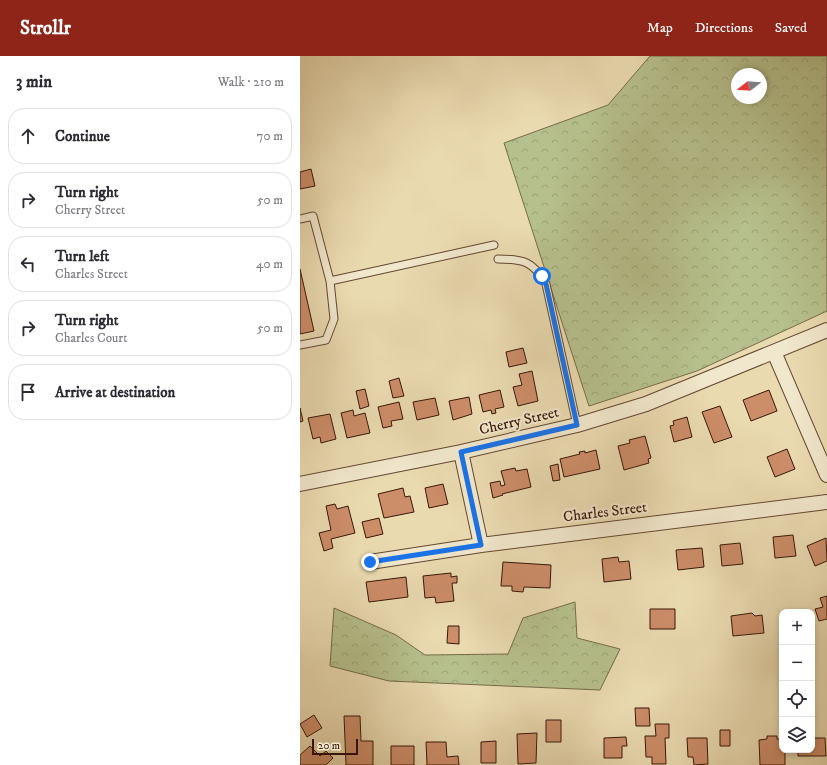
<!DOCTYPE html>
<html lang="en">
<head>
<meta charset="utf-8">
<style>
	:root { --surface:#fff; --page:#f7f7f7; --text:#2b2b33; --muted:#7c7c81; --line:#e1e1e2; --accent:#8f2418 }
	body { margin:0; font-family:"IM FELL DW Pica",serif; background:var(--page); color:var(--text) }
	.controls { position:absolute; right:12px; bottom:12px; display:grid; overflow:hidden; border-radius:8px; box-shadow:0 2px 6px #0003 }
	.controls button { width:36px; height:36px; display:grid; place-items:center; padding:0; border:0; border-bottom:1px solid var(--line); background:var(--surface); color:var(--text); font:20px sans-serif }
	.compass { position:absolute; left:431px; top:12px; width:36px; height:36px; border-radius:50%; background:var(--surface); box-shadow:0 2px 6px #0003; rotate:253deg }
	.scale { position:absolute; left:12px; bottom:10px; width:46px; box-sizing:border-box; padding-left:4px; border:2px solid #381708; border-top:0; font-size:11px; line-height:14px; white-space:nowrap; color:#381708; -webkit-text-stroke:3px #f1e7cc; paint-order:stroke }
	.stop { position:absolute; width:12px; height:12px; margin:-9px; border:3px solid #1a73e8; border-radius:50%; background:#fff }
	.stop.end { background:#1a73e8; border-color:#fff; box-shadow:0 1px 4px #0008 }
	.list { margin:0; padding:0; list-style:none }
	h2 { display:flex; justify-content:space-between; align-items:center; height:52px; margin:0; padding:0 16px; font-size:17px }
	h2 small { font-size:13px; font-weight:400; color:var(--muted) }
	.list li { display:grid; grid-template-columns:26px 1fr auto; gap:12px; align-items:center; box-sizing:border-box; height:56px; margin:0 8px 8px; padding:0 8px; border:1px solid var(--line); border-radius:16px }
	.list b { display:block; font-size:15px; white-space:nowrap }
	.list p { margin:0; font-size:13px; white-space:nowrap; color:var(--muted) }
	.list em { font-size:13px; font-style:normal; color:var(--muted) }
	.icon { flex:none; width:22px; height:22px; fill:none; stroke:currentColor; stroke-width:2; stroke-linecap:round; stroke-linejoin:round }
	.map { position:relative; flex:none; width:527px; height:709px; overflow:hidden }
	header { display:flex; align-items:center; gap:24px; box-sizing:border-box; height:56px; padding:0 20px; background:var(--accent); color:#fff }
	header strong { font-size:19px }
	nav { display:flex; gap:22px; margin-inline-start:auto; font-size:14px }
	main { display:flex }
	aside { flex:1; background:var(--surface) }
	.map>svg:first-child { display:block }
	.forest { fill:url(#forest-crowns); stroke:#776c4a; fill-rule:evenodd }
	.building { fill:#cc8d69; stroke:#381708 }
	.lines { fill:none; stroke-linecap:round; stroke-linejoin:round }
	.service-casing { stroke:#644832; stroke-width:9 }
	.minor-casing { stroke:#644832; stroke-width:16 }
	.service { stroke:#f1e7cc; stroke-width:7 }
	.minor { stroke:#f1e7cc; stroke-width:14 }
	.route { stroke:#1a73e8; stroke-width:5 }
	.labels { text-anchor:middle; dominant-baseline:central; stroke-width:4; stroke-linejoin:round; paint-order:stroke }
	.street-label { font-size:15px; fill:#381708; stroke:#f1e7cc }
</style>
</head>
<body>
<header>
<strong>Strollr</strong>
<nav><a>Map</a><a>Directions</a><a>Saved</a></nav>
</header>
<main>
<aside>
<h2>3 min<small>Walk · 210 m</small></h2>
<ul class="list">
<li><svg class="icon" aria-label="ahead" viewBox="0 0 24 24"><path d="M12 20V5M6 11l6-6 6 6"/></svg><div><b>Continue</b></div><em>70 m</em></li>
<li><svg class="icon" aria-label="right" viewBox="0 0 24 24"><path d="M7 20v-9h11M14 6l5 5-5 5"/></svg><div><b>Turn right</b><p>Cherry Street</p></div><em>50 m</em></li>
<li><svg class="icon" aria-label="left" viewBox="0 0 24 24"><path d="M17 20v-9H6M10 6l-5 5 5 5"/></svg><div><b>Turn left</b><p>Charles Street</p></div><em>40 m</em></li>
<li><svg class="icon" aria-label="right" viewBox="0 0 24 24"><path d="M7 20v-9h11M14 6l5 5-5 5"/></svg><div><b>Turn right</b><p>Charles Court</p></div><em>50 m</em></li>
<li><svg class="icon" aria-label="arrive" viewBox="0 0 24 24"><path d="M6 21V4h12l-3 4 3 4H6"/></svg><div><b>Arrive at destination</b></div></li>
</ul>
</aside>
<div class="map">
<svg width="527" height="709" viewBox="0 0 527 709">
	<defs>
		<pattern id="forest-crowns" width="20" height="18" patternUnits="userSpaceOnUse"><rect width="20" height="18" fill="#b6c08c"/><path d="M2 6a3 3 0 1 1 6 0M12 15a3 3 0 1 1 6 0" fill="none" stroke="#9da477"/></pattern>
	</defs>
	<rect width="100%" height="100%" fill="#eadab0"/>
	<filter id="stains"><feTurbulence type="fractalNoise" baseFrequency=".005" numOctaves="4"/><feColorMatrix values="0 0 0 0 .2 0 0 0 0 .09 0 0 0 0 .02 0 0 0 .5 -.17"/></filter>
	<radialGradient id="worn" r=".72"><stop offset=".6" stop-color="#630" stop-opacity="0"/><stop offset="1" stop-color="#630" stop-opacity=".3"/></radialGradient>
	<!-- forest -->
	<path class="forest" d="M350,0H527V255L397,315L289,350L204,87L308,49ZM437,18H461V42H437Z
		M275,546L277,582L320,593L300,634L89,625L30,610L34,552L96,579L125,599L208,598L223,562Z"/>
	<!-- building -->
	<path class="building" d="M11,113L15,130L0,133V116Z
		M0,213L14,275L0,278Z
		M223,292L227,307L209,311L206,296Z
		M232,315L238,345L218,350L213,331L222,329L219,318Z
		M99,322L104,340L93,342L89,325Z
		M65,333L69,350L60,353L56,335Z
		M200,334L204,351L195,353L196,357L192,358L191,354L183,356L179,339Z
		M469,334L477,355L451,365L443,344Z
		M169,341L172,358L153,364L149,345Z
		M135,342L139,359L117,364L113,346Z
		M99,346L103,363L91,365L92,370L83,372L78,351Z
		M420,350L432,381L414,387L402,356Z
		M0,352L3,365L0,366Z
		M53,354L54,360L65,357L70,377L47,382L41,357Z
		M30,358L36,383L21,387L20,381L13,383L8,362Z
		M387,361L392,381L374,386L370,370L374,369L373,365Z
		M345,380L351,402L348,403L349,407L324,414L318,390L330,387L329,384Z
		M487,393L495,413L475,421L467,401Z
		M296,394L300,413L264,421L260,403L280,398L279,396L285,395V397Z
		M258,408L260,424L253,425L250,410Z
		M215,412L216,415L227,413L231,431L202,438L203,439L193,442L190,427L200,425L201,430L205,429L201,415Z
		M143,428L148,448L129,452L125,432Z
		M103,432L105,441L110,440L114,456L84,462L78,438Z
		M35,448L37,453L48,450L55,477L31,483L33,492L24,495L19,477L31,474L26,450Z
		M79,462L83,478L66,482L62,466Z
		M493,479L496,500L475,502L473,481Z
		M526,482L527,505L515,510L507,490Z
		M440,487L443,508L422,510L420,489Z
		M402,492L404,511L378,514L376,494Z
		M318,501L319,506L329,505L331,523L304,526L302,503Z
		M203,506L251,509L250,532L224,531L223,536L212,535V530H201Z
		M151,517V521L157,520V527H152L154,545L136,547L135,541L125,542L123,520Z
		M106,521L108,541L69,546L66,526Z
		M527,540V563L519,565L515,553L523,551L520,542Z
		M350,553H375V573H350Z
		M452,557L455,560L462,559L464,577L433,580L431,560Z
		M148,570H159V588L147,587Z
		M335,652H349L350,670H336Z
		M14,659L22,672L7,681L0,668Z
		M44,660H60L61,685H73V709H46Z
		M246,664H261V686H246Z
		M355,668H369V682H365L366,708H352V701H346L345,680H356Z
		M420,674H430V690H420Z
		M237,677L236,707L218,708L217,678Z
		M467,680H477V683H482V694H485V709H460L459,684L467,683Z
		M326,681L327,690H322V702H304V682Z
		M387,682H407L408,708L394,709L393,701H388Z
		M512,682H525L526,700H498V696L512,694Z
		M196,685V707H181V686Z
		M126,686H146L147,701L158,700L159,709H127Z
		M10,690L20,700L26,695L33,702L26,709H0V699Z
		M91,690H114V709H91Z"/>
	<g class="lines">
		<defs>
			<path id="service" d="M0,163L13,160L30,225L34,263L26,284L0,289
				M198,203C223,203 233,205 246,228L277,369
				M30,225L194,189"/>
			<path id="minor" d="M474,296L527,419
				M161,396L181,489
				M0,428L161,396L277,369L346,348L527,274
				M70,506L181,489L527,446"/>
		</defs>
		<!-- service casing -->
		<use href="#service" class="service-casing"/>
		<!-- minor casing -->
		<use href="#minor" class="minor-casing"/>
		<!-- service -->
		<use href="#service" class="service"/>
		<!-- minor -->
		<use href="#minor" class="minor"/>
	</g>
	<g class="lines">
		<!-- route -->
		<path class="route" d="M70,506L181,489L161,396L277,369L246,228L242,220"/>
	</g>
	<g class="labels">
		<!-- street labels -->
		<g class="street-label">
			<text transform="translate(219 365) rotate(-13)">Cherry Street</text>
			<text transform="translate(305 456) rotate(-7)">Charles Street</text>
		</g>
	</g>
	<rect width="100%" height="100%" filter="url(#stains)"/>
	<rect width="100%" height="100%" fill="url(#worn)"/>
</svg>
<div class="controls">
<button>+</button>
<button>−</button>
<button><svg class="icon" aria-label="locate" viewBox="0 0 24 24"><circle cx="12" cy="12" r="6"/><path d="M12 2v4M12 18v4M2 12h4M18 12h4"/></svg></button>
<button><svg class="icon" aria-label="layers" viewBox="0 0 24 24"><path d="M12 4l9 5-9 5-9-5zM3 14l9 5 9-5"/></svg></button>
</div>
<svg class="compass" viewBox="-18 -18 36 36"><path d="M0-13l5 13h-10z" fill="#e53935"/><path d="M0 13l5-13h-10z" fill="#7c7c81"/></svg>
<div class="scale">20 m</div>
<div class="stop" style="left:242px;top:220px"></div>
<div class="stop end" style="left:70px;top:506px"></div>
</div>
</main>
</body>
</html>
